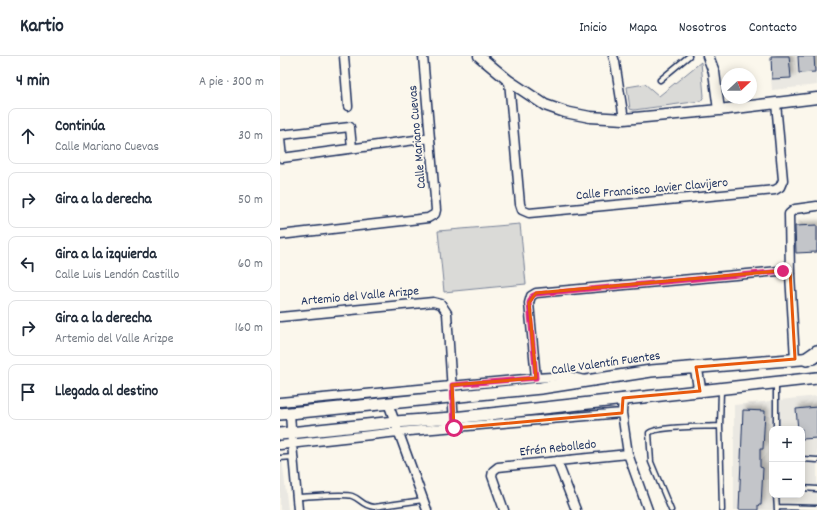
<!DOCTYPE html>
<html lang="es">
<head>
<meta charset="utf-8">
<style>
	:root { --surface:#fff; --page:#f6f6f7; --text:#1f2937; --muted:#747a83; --line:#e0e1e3 }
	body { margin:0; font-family:Dekko,sans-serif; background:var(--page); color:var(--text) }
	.controls { position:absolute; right:12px; bottom:12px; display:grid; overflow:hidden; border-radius:8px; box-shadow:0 2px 10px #0003 }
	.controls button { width:36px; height:36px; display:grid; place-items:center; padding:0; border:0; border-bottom:1px solid var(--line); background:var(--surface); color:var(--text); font:20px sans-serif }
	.compass { position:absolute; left:441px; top:12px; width:36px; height:36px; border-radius:50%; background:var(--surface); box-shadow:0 2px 10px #0003; rotate:68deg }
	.stop { position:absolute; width:12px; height:12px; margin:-9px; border:3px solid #db2777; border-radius:50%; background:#fff }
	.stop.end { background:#db2777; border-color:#fff; box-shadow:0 1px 4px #0008 }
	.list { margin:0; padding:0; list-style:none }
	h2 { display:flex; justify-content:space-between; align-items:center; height:52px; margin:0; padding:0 16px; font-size:17px }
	h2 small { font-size:13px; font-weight:400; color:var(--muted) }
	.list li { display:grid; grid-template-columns:26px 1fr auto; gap:12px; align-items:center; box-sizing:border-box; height:56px; margin:0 8px 8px; padding:0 8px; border:1px solid var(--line); border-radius:8px }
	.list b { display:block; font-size:15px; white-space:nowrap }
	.list p { margin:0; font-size:13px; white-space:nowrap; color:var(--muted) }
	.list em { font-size:13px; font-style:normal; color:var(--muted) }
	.icon { flex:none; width:22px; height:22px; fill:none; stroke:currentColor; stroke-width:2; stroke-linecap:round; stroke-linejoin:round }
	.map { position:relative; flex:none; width:537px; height:454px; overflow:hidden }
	header { display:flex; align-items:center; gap:24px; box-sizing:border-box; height:56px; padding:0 20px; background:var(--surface); border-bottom:1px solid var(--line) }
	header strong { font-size:19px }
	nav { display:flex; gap:22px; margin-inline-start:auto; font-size:14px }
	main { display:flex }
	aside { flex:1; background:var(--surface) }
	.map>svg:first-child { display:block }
	.built { fill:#eae8e2; fill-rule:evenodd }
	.green { fill:#dadad7; stroke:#7a849a }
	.building { fill:#c3c5c9; stroke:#1b2f5e; filter:url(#shadow) }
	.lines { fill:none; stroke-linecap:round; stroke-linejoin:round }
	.service-casing { stroke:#1b2f5e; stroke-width:7 }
	.minor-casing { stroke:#1b2f5e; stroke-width:11 }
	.tertiary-casing { stroke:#1b2f5e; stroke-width:13 }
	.secondary-casing { stroke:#1b2f5e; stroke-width:14 }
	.primary-casing { stroke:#1b2f5e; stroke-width:16 }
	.service { stroke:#fbf7ec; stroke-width:4 }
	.minor { stroke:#fbf7ec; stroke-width:8 }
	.tertiary { stroke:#fbf7ec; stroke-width:10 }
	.secondary { stroke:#fbf7ec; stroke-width:11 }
	.primary { stroke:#fbf7ec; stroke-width:13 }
	.route { stroke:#db2777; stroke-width:5 }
	.marked { fill:none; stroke:#e8590c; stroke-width:3; stroke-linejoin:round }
	.labels { text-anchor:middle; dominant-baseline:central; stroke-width:3.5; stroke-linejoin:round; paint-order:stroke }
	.street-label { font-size:13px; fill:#1b2f5e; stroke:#fbf7ec }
</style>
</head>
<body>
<header>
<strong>Kartio</strong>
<nav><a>Inicio</a><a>Mapa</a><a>Nosotros</a><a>Contacto</a></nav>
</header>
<main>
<aside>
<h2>4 min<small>A pie · 300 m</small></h2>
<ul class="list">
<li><svg class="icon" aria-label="ahead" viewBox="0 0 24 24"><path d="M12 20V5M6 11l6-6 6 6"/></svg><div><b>Continúa</b><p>Calle Mariano Cuevas</p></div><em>30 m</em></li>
<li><svg class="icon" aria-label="right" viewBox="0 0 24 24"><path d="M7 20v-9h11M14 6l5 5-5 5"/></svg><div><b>Gira a la derecha</b></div><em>50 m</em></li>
<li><svg class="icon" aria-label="left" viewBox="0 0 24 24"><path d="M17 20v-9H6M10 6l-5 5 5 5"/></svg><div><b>Gira a la izquierda</b><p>Calle Luis Lendón Castillo</p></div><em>60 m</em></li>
<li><svg class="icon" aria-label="right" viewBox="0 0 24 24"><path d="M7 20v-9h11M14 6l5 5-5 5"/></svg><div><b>Gira a la derecha</b><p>Artemio del Valle Arizpe</p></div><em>160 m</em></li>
<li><svg class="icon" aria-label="arrive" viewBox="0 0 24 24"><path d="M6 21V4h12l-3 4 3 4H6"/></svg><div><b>Llegada al destino</b></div></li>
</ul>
</aside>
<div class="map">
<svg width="537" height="454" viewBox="0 0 537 454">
	<defs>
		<filter id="shadow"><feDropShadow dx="3.5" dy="-3.5" stdDeviation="2" flood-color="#0004"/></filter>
	</defs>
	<rect width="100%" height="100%" fill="#fbf7ec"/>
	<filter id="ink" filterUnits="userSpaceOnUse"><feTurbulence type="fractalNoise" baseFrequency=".025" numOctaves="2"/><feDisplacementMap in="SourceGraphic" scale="8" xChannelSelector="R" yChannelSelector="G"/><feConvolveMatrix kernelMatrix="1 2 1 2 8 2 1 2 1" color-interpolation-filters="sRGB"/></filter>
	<g filter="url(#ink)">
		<!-- built -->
		<path class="built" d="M489,0H537V29L492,34Z
			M537,340V454H454V349ZM492,373H522V439H492Z
			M0,402H2L8,454H0Z"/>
		<!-- green -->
		<path class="green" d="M421,6L424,40L421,45L354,54L350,53L347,31L365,28L379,40Z
			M240,168L246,228L164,236L158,175Z"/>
		<!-- building -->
		<path class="building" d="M491,0H509L511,22L492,23Z
			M518,0H534L535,16L519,17Z
			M537,169V196L516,197L515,170Z
			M537,351V382L522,383V373H518L516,353Z
			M463,354L485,355L483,393H480V411L483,412L481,449H478V454H459Z"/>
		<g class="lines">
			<defs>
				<path id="service" d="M380,24L409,0
					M441,334L440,370L442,454
					M496,373V327
					M0,402L13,401
					M522,403L537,404
					M522,432L537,433
					M496,439L497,454
					M17,441C28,441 63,437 72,440C81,443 82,450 94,451L143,444
					M497,451L537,452
					M391,454L371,406L369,377C376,370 427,371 440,370"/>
				<path id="minor" d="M64,0L68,50
					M333,0L335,6L344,63
					M229,25L240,148L242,154L249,157L495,134L500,131L503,124L496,47
					M0,79L70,71L72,92
					M0,83L2,102L150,82
					M0,179L148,162L155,158L156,154L143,0
					M0,261L153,246L161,248L167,257L174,367
					M515,303L510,218L509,158L515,153L537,150
					M256,322L249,247L251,240L256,237L510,214
					M343,342L342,357L348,398L368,454
					M0,346L256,322L288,320L304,324
					M108,347L147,454
					M10,357L12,388L18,454
					M0,389L118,376L342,357
					M277,405L296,454
					M224,454L212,420L213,415L218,411L348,398"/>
				<path id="tertiary" d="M199,0L229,25L265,49L285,56L310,61L344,63L439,54L537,42
					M428,0L434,16L439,54"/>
				<path id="secondary" d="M416,311L420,335
					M0,358L261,332L371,315L534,302
					M0,378L115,366L173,362L537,322"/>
				<path id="primary" d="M527,303L537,296"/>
			</defs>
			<!-- service casing -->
			<use href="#service" class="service-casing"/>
			<!-- minor casing -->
			<use href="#minor" class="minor-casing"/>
			<!-- tertiary casing -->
			<use href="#tertiary" class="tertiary-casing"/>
			<!-- secondary casing -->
			<use href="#secondary" class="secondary-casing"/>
			<!-- primary casing -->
			<use href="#primary" class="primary-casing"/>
			<!-- service -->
			<use href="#service" class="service"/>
			<!-- minor -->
			<use href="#minor" class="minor"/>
			<!-- tertiary -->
			<use href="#tertiary" class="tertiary"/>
			<!-- secondary -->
			<use href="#secondary" class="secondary"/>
			<!-- primary -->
			<use href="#primary" class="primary"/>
		</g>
	</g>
	<g class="lines" filter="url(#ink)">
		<!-- route -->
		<path class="route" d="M174,372L172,329L256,322L249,247L252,240L256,238L503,215"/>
	</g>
	<!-- marked area -->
	<path class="marked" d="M510,214L515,303L416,311L420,335L343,342L342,357L174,372L172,329L256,322L249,247L256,237Z"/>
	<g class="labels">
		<!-- street labels -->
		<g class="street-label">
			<text transform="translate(138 81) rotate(-95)">Calle Mariano Cuevas</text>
			<text transform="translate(372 134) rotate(-5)">Calle Francisco Javier Clavijero</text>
			<text transform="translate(80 241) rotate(-5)">Artemio del Valle Arizpe</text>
			<text transform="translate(326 308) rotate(-8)">Calle Valentín Fuentes</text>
			<text transform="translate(278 393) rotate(-6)">Efrén Rebolledo</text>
		</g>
	</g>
</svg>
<div class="controls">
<button>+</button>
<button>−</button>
</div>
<svg class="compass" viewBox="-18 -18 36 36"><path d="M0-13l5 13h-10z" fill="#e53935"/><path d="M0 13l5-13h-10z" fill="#747a83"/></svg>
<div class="stop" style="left:174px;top:372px"></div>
<div class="stop end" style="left:503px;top:215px"></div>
</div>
</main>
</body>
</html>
